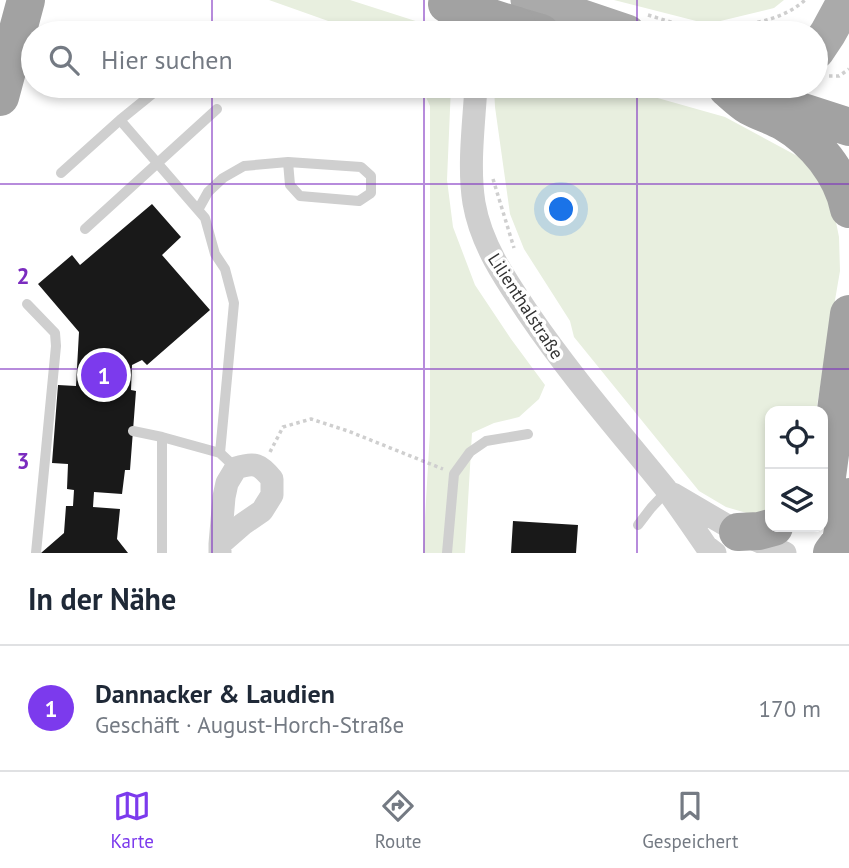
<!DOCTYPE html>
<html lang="de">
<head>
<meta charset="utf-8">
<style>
	:root { --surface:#fff; --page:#f2f2f3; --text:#1f2937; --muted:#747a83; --line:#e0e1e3; --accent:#7c3aed }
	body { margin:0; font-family:"PT Sans",sans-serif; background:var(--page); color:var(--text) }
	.controls { position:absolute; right:21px; bottom:21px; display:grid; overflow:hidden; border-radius:14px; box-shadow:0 4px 10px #0003 }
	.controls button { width:63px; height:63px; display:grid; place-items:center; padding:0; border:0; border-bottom:2px solid var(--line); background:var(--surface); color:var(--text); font:35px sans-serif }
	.you { position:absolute; left:562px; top:210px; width:24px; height:24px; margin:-18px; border:5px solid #fff; border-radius:50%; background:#1a73e8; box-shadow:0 0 0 10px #1a73e833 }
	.badge { display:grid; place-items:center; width:46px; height:46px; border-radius:50%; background:var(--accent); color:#fff; font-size:23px; font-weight:700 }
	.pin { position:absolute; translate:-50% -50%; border:4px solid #fff; box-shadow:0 2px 7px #0006 }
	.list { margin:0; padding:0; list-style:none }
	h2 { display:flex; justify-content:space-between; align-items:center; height:91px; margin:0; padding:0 28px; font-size:30px }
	h2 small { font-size:23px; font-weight:400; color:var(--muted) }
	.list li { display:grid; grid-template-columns:46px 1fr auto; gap:21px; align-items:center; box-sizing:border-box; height:126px; padding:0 28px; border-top:2px solid var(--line) }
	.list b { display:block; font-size:26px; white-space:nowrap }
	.list p { margin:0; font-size:23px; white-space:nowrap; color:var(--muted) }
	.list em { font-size:23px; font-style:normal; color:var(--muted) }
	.icon { flex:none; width:38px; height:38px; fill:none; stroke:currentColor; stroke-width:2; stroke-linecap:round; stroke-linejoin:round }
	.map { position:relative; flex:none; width:849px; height:553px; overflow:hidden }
	.search { position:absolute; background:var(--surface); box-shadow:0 4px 10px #0003; left:21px; right:21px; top:21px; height:77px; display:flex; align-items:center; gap:18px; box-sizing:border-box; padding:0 24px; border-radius:38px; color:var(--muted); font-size:26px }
	.sheet { height:217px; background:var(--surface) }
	nav { display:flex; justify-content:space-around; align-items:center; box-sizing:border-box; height:98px; border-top:2px solid var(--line); background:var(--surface); font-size:19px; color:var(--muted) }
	nav a { display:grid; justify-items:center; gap:4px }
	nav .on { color:var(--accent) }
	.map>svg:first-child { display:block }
	.green { fill:#e8efdf }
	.building { fill:#191919 }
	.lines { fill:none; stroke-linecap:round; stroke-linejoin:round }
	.path { stroke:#cfcfcf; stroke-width:3.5; stroke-dasharray:3.5 3.5; stroke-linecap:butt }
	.service { stroke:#cfcfcf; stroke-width:10 }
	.minor { stroke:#cfcfcf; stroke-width:23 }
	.primary { stroke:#aaa; stroke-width:37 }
	.trunk { stroke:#a2a2a2; stroke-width:38 }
	.trunk-bridge { stroke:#a2a2a2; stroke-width:38 }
	.grid { fill:none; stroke:#7b2cbf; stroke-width:2; stroke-opacity:0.55 }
	.labels { text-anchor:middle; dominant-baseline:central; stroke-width:7; stroke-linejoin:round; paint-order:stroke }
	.street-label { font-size:18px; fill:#323232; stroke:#fff }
	.grid-label { font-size:23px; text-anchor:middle; font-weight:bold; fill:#7b2cbf; stroke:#fff; stroke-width:7; stroke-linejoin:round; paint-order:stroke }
</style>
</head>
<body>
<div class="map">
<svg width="849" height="553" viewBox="0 0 849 553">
	<rect width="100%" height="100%" fill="#fff"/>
	<!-- green -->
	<path class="green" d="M269,0H350L453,33H362Z
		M614,0H784L774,8L708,24Z
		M421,86H451L447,180L453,227L475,285L511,339L545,385L539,399L519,417L494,423L472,433L465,553H423L430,431V106Z
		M494,86H615L725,117L801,158L819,181L833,207L839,237L840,271L816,411H770V511L757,516L726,507L699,491L574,337L570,321L524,249L510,214L495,107Z"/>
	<!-- building -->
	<path class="building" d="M152,204L181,237L162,255L210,310L147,365L142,360L132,365L131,390L136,391L130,470H125L122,494L94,492L93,507L120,509L117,539L128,553H41L64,533L66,506H73L74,490L67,489L68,464L52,463L58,385L76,386L79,332L38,284L72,255L80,265Z
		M513,521L578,525L576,553H511Z"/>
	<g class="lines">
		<!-- path -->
		<path class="path" d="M648,15L707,33
			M702,30C738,25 777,25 805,0
			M829,76H839L849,69
			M493,179L514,248
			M270,452L283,427L311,419L348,431L443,469"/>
		<!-- service -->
		<path class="service" d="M120,120L205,218L215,254L225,269L234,303L220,453
			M61,173L120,120L157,90
			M198,210L208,192L223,178L244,166L288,162L361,167L371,176V193L359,201L300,196L290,185L288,162
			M85,229L217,109
			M27,304L55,333L56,346L36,553
			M133,431L162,437L220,453L236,468
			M638,525L651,508L667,491
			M162,553V437
			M447,553L454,474L470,452L486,441L528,434"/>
		<!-- minor -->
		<path class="minor" d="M476,86C474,123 468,166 474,203C481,244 505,279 528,313C570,375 619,431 666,489C680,508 693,527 706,546L715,553
			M673,494L738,532L785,553
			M220,553V544L243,524L262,511L272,495V479C260,464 255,462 236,468L227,483L224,497L220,544"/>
		<!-- primary -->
		<path class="primary" d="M529,0L627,33
			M816,51L828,33L846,0"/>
		<!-- trunk -->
		<path class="trunk" d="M517,26L541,33
			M727,88C734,94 741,101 749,106C760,112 773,116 784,122C815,140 842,174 849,209
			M0,97L26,0
			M775,103L849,127
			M823,506L849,314
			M738,532L759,531L774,527
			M832,553L841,541L849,497"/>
		<!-- trunk-bridge -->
		<path class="trunk-bridge" d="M447,4L517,26"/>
	</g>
	<!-- grid -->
	<path class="grid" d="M212,0V33M424,0V33M637,0V33M212,86V553M424,86V553M637,86V553M0,184H849M0,369H849"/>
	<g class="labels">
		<!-- street labels -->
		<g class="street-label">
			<text transform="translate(526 306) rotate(57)">Lilienthalstraße</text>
		</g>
	</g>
	<g class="grid-label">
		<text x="23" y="284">2</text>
		<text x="23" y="469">3</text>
	</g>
</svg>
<div class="controls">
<button><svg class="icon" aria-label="locate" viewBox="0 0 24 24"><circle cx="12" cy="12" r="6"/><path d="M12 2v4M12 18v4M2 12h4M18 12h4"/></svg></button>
<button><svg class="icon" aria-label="layers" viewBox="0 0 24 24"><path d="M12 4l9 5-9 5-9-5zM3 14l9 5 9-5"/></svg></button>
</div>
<div class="you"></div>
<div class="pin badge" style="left:104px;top:375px">1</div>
<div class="search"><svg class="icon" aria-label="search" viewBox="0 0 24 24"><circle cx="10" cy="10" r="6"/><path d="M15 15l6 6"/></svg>Hier suchen</div>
</div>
<section class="sheet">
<h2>In der Nähe<small></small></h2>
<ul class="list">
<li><span class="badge">1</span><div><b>Dannacker &amp; Laudien</b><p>Geschäft · August-Horch-Straße</p></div><em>170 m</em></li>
</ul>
</section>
<nav>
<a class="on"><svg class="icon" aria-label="map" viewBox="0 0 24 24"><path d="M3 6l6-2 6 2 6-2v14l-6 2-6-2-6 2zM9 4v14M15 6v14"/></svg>Karte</a>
<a><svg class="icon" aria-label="directions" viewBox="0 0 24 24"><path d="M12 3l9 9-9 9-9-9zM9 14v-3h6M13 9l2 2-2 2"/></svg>Route</a>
<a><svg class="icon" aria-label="saved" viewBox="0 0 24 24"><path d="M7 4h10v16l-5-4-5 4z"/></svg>Gespeichert</a>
</nav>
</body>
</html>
